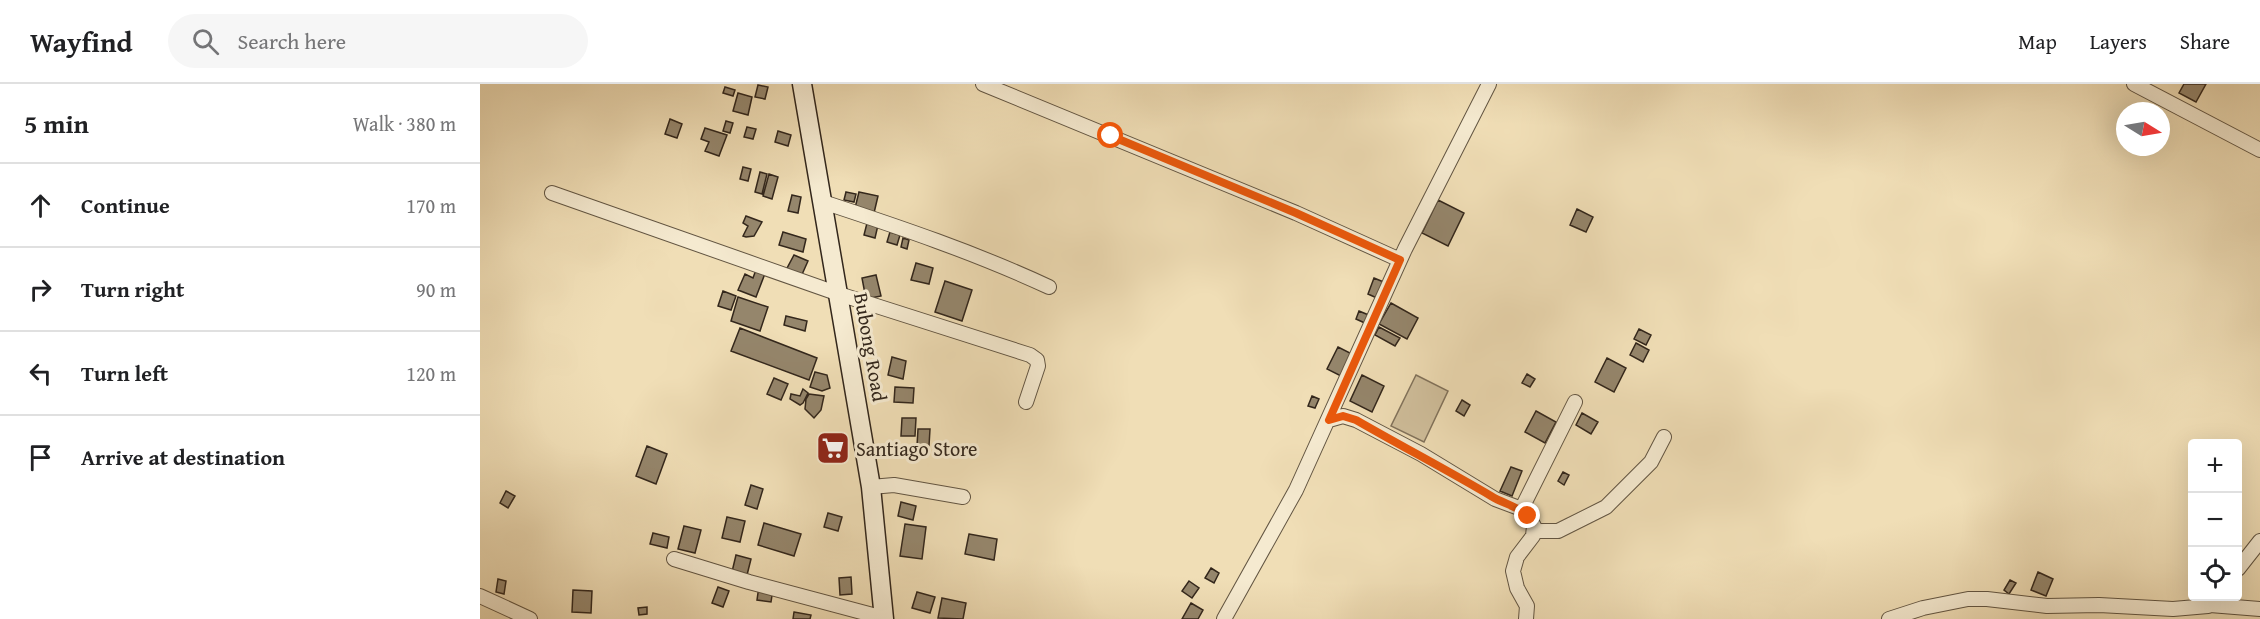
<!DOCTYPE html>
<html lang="en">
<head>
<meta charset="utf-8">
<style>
	:root { --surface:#fff; --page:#f6f6f6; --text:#202124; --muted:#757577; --line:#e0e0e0 }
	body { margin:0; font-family:"Gentium Book Plus",serif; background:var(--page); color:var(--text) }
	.controls { position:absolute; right:18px; bottom:18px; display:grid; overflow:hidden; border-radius:6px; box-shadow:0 6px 24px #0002 }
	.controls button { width:54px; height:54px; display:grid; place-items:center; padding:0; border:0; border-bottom:2px solid var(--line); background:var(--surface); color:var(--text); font:30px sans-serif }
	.compass { position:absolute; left:1636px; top:18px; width:54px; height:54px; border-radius:50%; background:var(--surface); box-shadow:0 6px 24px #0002; rotate:101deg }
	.stop { position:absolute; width:18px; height:18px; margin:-14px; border:4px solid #ea580c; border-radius:50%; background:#fff }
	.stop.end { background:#ea580c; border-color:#fff; box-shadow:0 2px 6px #0008 }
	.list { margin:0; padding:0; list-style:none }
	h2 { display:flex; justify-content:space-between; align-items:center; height:78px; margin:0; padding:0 24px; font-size:26px }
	h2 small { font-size:20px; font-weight:400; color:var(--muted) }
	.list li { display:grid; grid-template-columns:39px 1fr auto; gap:18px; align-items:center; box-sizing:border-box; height:84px; padding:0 24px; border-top:2px solid var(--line) }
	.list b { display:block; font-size:22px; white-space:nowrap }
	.list em { font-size:20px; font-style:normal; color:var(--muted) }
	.icon { flex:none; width:33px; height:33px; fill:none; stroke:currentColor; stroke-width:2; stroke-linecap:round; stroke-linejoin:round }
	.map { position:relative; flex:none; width:1780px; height:535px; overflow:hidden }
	header { display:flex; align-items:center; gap:36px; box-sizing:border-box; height:84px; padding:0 30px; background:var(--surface); border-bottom:2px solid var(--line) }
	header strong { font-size:28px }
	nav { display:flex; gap:33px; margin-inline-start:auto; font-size:21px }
	.search { width:420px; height:54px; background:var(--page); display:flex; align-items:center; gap:15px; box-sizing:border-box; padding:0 21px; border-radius:33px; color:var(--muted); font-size:22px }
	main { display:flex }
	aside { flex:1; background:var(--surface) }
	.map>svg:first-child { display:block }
	.green { fill:#d0bf9c; stroke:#82735c; stroke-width:1.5 }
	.building { fill:#95866c; stroke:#33271c; stroke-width:1.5 }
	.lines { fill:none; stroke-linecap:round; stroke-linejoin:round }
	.minor-casing { stroke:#625542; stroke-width:16 }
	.secondary-casing { stroke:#33271c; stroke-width:21 }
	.minor { stroke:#f5ead0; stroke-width:14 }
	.secondary { stroke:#f5ead0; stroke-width:18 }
	.route { stroke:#ea580c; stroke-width:8 }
	.labels { text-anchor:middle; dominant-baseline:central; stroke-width:6; stroke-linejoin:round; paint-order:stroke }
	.street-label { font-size:20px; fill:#33271c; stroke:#f5ead0 }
	.poi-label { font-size:20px; fill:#33271c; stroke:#f5ead0; text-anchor:start }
</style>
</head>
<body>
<header>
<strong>Wayfind</strong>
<div class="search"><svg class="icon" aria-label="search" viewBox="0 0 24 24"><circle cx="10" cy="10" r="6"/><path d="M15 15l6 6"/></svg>Search here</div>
<nav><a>Map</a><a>Layers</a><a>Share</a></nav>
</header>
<main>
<aside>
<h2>5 min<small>Walk · 380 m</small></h2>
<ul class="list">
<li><svg class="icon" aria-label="ahead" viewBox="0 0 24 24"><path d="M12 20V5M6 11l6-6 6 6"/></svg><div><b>Continue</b></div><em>170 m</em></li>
<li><svg class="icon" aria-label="right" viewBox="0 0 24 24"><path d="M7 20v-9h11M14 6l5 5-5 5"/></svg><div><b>Turn right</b></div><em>90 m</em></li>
<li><svg class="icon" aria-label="left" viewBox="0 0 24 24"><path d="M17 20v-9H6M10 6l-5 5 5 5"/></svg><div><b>Turn left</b></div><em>120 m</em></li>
<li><svg class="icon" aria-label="arrive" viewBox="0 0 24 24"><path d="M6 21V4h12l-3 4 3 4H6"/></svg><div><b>Arrive at destination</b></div></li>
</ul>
</aside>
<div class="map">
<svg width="1780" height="535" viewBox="0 0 1780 535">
	<rect width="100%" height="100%" fill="#f0deb6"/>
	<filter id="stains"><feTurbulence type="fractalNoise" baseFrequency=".00333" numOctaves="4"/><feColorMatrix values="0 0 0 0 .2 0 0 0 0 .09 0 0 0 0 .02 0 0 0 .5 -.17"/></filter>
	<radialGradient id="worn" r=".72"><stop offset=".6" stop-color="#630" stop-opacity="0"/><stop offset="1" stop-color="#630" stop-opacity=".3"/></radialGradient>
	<!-- green -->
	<path class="green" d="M936,291L968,307L944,358L911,342Z"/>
	<!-- building -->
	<path class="building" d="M1704,0H1726L1716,18L1699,9Z
		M278,1L288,3L285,15L275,13Z
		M245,3L255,6L253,12L243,9Z
		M258,9L272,13L268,31L253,27Z
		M190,35L202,40L197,54L185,50Z
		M246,37L253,39L250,49L243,47Z
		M267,43L276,45L273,55L264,53Z
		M225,44L247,51L239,72L225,67L229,58L221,55Z
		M298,47L311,51L308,62L295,58Z
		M263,83L271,85L268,97L260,95Z
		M280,88L287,90L282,110L275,108Z
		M289,90L298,93L292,115L283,112Z
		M366,108L376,110L374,118L364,116Z
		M379,108L398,112L394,129L375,124Z
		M312,111L321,113L318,129L308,127Z
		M958,116L984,129L968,162L942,149Z
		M1097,125L1113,133L1106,148L1090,141Z
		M266,132L282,138L274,152L266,153L263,152L268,142L263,139Z
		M387,139L398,141L395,154L384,151Z
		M303,148L326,155L323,168L299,161Z
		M410,148L420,151L417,161L407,158Z
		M423,154L429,156L427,165L421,163Z
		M314,171L328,177L320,195L305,188Z
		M436,179L453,184L449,200L431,196Z
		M277,183L286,187L276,213L258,206L265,190L273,194Z
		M396,191L401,212L386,215L382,194Z
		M894,194L906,199L899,215L888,210Z
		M465,197L492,206L482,237L455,228Z
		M243,207L256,212L251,226L238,222Z
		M258,213L288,223L280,247L251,237Z
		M911,219L938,234L927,255L899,240Z
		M879,227L891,232L887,240L876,235Z
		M306,232L327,237L325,247L304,241Z
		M899,243L920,254L915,262L895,251Z
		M260,244L337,274L329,296L251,267Z
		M1159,245L1171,251L1166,261L1154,255Z
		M1156,259L1169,266L1163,278L1150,271Z
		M858,263L872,270L861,292L847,285Z
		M412,273L426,277L423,295L408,291Z
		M1127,274L1146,284L1134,308L1115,298Z
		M335,288L347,291L350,304L342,307L330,303Z
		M1047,290L1055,295L1050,303L1042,299Z
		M882,291L904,302L892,328L870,317Z
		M294,294L308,300L301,316L287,310Z
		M415,303L434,304L433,319L414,318Z
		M323,305L328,309L323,319L320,321L310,315L311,310L320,312Z
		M329,310L344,312L341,326L334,334L325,325L326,315Z
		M832,312L839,315L835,324L828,322Z
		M982,316L990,321L984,332L976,327Z
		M1056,327L1076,338L1065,359L1045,348Z
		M1102,329L1118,338L1111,350L1096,341Z
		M422,334H436L435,352H421Z
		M438,345H450L449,362H437Z
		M167,362L187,370L176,400L156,392Z
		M1031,383L1042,387L1032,412L1020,407Z
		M1083,388L1089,391L1084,401L1078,397Z
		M271,401L283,405L277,425L265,421Z
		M26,407L35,412L28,424L20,419Z
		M421,418L436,422L433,436L418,432Z
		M348,429L362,433L358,447L344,443Z
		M247,433L265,437L260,458L242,454Z
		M284,439L321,450L314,472L278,461Z
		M425,440L446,443L442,475L420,472Z
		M204,442L221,446L215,469L198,465Z
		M173,449L189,453L187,464L170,460Z
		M489,450L517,455L514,476L485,470Z
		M256,471L271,475L266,495L251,492Z
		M731,484L739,489L734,499L725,494Z
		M1558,488L1573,495L1566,512L1551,506Z
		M371,493L372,510L360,511L359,494Z
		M18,495L26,497L24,510L16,508Z
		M1530,496L1536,499L1529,510L1524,506Z
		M709,497L719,504L712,514L702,507Z
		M279,502L293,505L291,518L277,516Z
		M238,503L249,507L243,523L232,519Z
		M93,506L112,507L111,529L92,528Z
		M437,508L455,513L450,529L432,524Z
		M462,514L486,519L483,535L458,534Z
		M711,519L723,526L718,535H702Z
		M167,523V530L159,531L158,524Z
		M314,528L331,531L330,535H313Z"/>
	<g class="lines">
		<defs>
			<path id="minor" d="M503,0L816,129L920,176
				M1654,0L1780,66
				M72,109L359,210L550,271L557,276L558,282L546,318
				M343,118C419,143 496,169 569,203
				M849,336L863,332L876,336L941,370L1015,415L1039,424L1048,432L1054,442L1053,452L1037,473L1033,487L1037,504L1047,522L1046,535
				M391,403L414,401L483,413
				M1041,426L1095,318
				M1054,447H1078L1126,423L1171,378L1184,353
				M194,475L269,498L404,534
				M1758,485L1780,457
				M0,512L50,535
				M1730,521L1780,525
				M744,535L816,406L925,165L1009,0
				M1409,535L1443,524L1488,515H1507L1567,522L1619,521L1693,525L1728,522L1739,512"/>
			<path id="secondary" d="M322,0L391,403L404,535"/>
		</defs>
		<!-- minor casing -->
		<use href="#minor" class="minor-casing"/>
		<!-- secondary casing -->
		<use href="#secondary" class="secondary-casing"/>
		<!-- minor -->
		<use href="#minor" class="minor"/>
		<!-- secondary -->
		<use href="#secondary" class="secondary"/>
	</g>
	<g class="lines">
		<!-- route -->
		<path class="route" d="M631,52L816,129L920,176L849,336L863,332L876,336C921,362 967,386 1011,412C1024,420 1037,422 1048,432"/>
	</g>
	<!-- icons -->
	<defs>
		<symbol id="supermarket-square" viewBox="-11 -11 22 22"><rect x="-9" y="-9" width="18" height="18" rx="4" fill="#8f2418" stroke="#f5ead0"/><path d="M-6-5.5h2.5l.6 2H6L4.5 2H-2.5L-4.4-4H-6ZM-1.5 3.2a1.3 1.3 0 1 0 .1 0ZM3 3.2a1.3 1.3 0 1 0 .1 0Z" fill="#fff"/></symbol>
	</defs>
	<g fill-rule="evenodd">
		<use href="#supermarket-square" x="334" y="345" width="38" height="38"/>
	</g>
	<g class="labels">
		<!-- street labels -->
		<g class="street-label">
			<text transform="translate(391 263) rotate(80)">Bubong Road</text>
		</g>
		<!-- poi labels -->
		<g class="poi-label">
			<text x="376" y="364">Santiago Store</text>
		</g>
	</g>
	<rect width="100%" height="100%" filter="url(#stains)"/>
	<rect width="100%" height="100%" fill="url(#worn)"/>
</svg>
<div class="controls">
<button>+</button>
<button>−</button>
<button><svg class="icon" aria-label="locate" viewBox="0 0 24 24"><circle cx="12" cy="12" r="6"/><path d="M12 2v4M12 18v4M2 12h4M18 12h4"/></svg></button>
</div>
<svg class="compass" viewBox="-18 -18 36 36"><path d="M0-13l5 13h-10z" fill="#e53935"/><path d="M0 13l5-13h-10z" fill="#757577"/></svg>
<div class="stop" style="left:631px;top:52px"></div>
<div class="stop end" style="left:1048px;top:432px"></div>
</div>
</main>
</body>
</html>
